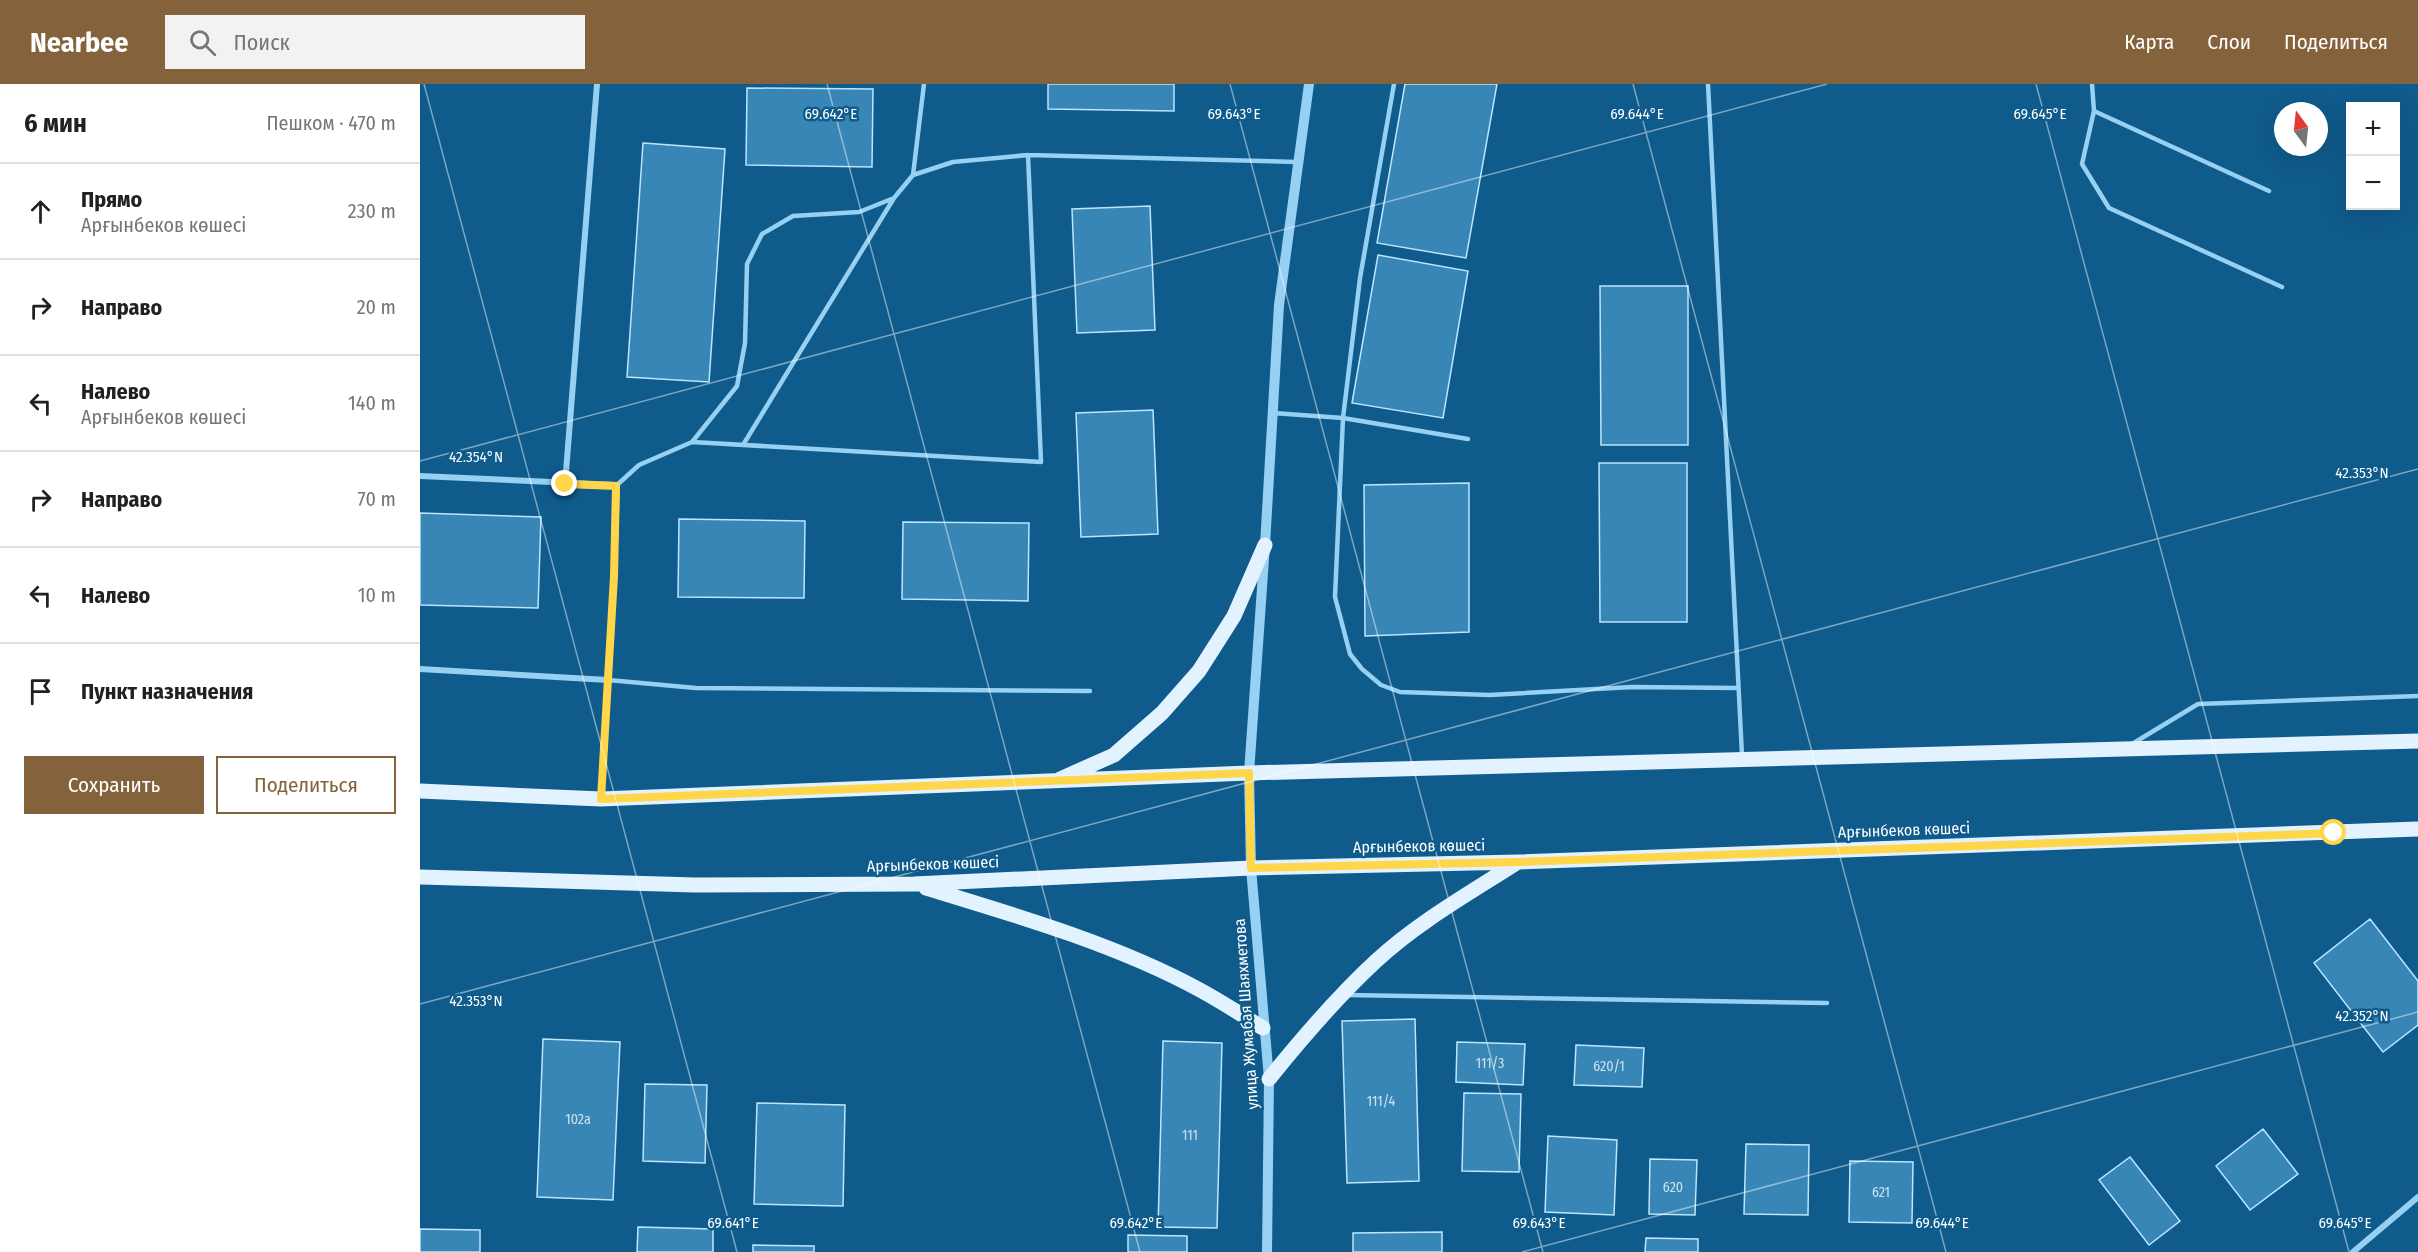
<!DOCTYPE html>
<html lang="ru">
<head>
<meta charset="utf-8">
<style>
	:root { --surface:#fff; --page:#f2f2f2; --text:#202124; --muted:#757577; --line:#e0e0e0; --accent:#84623b }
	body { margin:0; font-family:"Fira Sans Condensed",sans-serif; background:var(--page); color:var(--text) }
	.controls { position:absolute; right:18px; top:18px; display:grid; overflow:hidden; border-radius:0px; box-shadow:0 6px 24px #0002 }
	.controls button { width:54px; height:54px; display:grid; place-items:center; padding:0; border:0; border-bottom:2px solid var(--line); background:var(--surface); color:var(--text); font:30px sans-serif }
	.compass { position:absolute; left:1854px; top:18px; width:54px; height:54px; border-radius:50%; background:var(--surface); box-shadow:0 6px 24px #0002; rotate:345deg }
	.stop { position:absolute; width:18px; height:18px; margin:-14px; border:4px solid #ffd54a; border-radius:50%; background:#fff }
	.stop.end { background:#ffd54a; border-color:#fff; box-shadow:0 2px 6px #0008 }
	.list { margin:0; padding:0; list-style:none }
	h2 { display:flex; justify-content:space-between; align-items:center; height:78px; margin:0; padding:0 24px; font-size:26px }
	h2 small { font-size:20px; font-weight:400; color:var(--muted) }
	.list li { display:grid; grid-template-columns:39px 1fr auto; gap:18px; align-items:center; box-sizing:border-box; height:96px; padding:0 24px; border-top:2px solid var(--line) }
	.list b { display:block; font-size:22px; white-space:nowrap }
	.list p { margin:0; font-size:20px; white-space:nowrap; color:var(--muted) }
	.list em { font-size:20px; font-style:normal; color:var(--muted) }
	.actions { display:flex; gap:12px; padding:18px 24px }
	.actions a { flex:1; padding:14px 0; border:2px solid var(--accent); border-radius:0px; text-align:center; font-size:21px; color:var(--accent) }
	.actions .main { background:var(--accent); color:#fff }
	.icon { flex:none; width:33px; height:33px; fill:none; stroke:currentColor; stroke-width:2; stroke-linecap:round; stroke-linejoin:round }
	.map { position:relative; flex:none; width:1998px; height:1168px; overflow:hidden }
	header { display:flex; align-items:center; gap:36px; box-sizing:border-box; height:84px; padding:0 30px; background:var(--accent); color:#fff }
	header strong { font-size:28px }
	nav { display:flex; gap:33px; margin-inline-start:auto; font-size:21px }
	.search { width:420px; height:54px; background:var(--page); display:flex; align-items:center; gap:15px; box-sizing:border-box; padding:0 21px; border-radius:0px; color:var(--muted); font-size:22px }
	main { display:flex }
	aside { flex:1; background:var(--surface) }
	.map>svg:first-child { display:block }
	.building { fill:#3786b6; stroke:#bde5fe; stroke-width:1.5 }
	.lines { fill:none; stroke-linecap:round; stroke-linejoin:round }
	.service { stroke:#96d0f3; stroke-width:4.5 }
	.minor { stroke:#96d0f3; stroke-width:6 }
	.tertiary { stroke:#96d0f3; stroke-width:10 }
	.primary { stroke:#e2f2ff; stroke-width:15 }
	.route { stroke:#ffd54a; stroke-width:8 }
	.ticks { fill:none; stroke:#fff; stroke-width:1.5; stroke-opacity:0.45 }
	.labels { text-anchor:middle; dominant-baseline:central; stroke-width:5; stroke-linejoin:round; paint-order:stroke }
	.number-label { font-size:14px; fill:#cde1ed }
	.street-label { font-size:16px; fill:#fff; stroke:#0f5b8c }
	.ticks-label { font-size:15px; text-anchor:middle; fill:#fff; stroke:#0f5b8c; stroke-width:5; stroke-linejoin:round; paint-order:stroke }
</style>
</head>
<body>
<header>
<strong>Nearbee</strong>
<div class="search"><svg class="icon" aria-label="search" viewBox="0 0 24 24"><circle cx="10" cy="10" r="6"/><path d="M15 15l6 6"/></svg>Поиск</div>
<nav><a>Карта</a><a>Слои</a><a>Поделиться</a></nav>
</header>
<main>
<aside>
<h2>6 мин<small>Пешком · 470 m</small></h2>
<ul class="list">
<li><svg class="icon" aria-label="ahead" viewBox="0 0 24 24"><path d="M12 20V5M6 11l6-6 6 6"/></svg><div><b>Прямо</b><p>Арғынбеков көшесі</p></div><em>230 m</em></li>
<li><svg class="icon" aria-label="right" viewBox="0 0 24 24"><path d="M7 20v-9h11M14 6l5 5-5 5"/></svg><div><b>Направо</b></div><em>20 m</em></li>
<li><svg class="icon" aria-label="left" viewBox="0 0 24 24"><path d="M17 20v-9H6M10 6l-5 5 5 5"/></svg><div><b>Налево</b><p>Арғынбеков көшесі</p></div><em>140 m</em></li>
<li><svg class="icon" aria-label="right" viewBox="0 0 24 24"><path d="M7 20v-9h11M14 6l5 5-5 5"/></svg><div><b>Направо</b></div><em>70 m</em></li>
<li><svg class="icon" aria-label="left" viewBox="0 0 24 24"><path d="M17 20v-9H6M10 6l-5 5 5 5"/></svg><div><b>Налево</b></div><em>10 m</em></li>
<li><svg class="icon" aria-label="arrive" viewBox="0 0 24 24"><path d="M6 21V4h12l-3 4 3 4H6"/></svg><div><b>Пункт назначения</b></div></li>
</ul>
<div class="actions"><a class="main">Сохранить</a><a>Поделиться</a></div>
</aside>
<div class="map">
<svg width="1998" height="1168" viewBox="0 0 1998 1168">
	<rect width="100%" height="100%" fill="#0f5b8c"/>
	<!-- building -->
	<path class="building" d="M628,0H754V27L628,25Z
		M985,0H1077L1046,174L957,159Z
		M327,4L453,5L452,83L326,81Z
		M223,59L305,65L289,298L207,293Z
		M730,122L735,246L657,249L652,125Z
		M958,171L1048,187L1023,334L932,319Z
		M1180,202H1268V361H1181Z
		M733,326L738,450L661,453L656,329Z
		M1179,379H1267V538H1180Z
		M1049,399V548L945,552L944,401Z
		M0,429L121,433L118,524L0,521Z
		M259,435L385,437L384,514L258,513Z
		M483,438L609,439L608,517L482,515Z
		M1950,835L1998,897V941L1963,968L1894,879Z
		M995,935L999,1097L927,1099L922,937Z
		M123,955L200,958L193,1116L117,1113Z
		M743,957L802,959L797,1144L738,1143Z
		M1037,958L1105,960L1103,1001L1036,998Z
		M1156,961L1224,964L1222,1003L1154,1001Z
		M225,1000L287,1001L285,1079L223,1077Z
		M1044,1009L1101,1010L1099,1088L1042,1087Z
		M337,1019L425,1021L423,1122L334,1120Z
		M1843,1045L1878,1090L1830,1126L1796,1082Z
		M1128,1052L1197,1056L1194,1131L1125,1128Z
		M1326,1060L1389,1061L1388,1131L1324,1130Z
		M1710,1073L1760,1137L1729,1161L1679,1096Z
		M1230,1075L1277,1076L1275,1131L1229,1130Z
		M1430,1077L1493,1078L1492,1139L1429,1138Z
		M218,1143L293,1145V1168H217Z
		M0,1145L60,1146V1168H0Z
		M1022,1148V1168H933V1149Z
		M708,1151L767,1152V1168H708Z
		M1226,1154L1278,1155V1168H1225Z
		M333,1161L394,1162V1168H333Z"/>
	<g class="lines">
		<!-- service -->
		<path class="service" d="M974,0L940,194L923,334L915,513L930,570L942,585L961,601L980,608L1070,611L1212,603L1318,604
			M1288,0L1322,671
			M1672,0L1674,27L1662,80L1689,124L1862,203
			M1674,27L1849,107
			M493,91L533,78L608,71
			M853,329L923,334L1048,355
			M272,358L317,302L325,259L327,180L342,150L373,132L439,128L474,114L493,91L504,0
			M323,361L474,114
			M197,401L219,381L272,358L621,378L608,71L877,78
			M188,596L276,604L670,607
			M1712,660L1778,620L1998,612
			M927,911L1407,919"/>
		<!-- minor -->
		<path class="minor" d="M0,392L197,401L194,492L181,715
			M145,400L177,0
			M0,585L188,596
			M1933,1168L1998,1113"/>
		<!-- tertiary -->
		<path class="tertiary" d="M847,1168L849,995L831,784L829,689L845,461L859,221L889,0"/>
		<!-- primary -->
		<path class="primary" d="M640,695L694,671L742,629L779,587L814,532L845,461
			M0,707L181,715L829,689L1998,657
			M0,793L275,801L494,800L831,784L1098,778L1998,745
			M506,804C595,831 698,861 780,906C802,918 822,931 843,944
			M849,995C882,954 917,913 956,877C998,838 1050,809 1098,778"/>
	</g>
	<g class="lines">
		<!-- route -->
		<path class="route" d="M145,400L196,402L194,492L181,715L829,689L831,784L1098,778L1914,749"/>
	</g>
	<!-- ticks -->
	<path class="ticks" d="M4,0L317,1168M407,0L720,1168M810,0L1123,1168M1213,0L1526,1168M1616,0L1929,1168M0,377L1407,0M0,920L1998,385M1102,1168L1998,928"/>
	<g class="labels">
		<!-- number labels -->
		<g class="number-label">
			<text x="1070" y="979">111/3</text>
			<text x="1189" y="982">620/1</text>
			<text x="961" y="1017">111/4</text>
			<text x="158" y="1035">102а</text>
			<text x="770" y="1051">111</text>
			<text x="1253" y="1103">620</text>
			<text x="1461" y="1108">621</text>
		</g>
		<!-- street labels -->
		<g class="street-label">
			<text transform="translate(1484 746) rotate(-2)">Арғынбеков көшесі</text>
			<text transform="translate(999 762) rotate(-1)">Арғынбеков көшесі</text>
			<text transform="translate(513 780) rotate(-2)">Арғынбеков көшесі</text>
			<text transform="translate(826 930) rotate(-94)">улица Жумабая Шаяхметова</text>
		</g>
	</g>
	<g class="ticks-label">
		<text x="411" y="35">69.642°E</text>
		<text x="814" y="35">69.643°E</text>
		<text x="1217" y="35">69.644°E</text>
		<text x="1620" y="35">69.645°E</text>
		<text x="56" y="378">42.354°N</text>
		<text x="1942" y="394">42.353°N</text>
		<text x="56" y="922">42.353°N</text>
		<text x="1942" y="937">42.352°N</text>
		<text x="313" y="1144">69.641°E</text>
		<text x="716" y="1144">69.642°E</text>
		<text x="1119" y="1144">69.643°E</text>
		<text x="1522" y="1144">69.644°E</text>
		<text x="1925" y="1144">69.645°E</text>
	</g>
</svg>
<div class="controls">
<button>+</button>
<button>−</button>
</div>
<svg class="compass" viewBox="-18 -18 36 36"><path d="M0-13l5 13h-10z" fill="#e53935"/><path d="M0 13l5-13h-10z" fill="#757577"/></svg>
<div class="stop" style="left:1914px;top:749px"></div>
<div class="stop end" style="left:145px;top:400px"></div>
</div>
</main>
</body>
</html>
